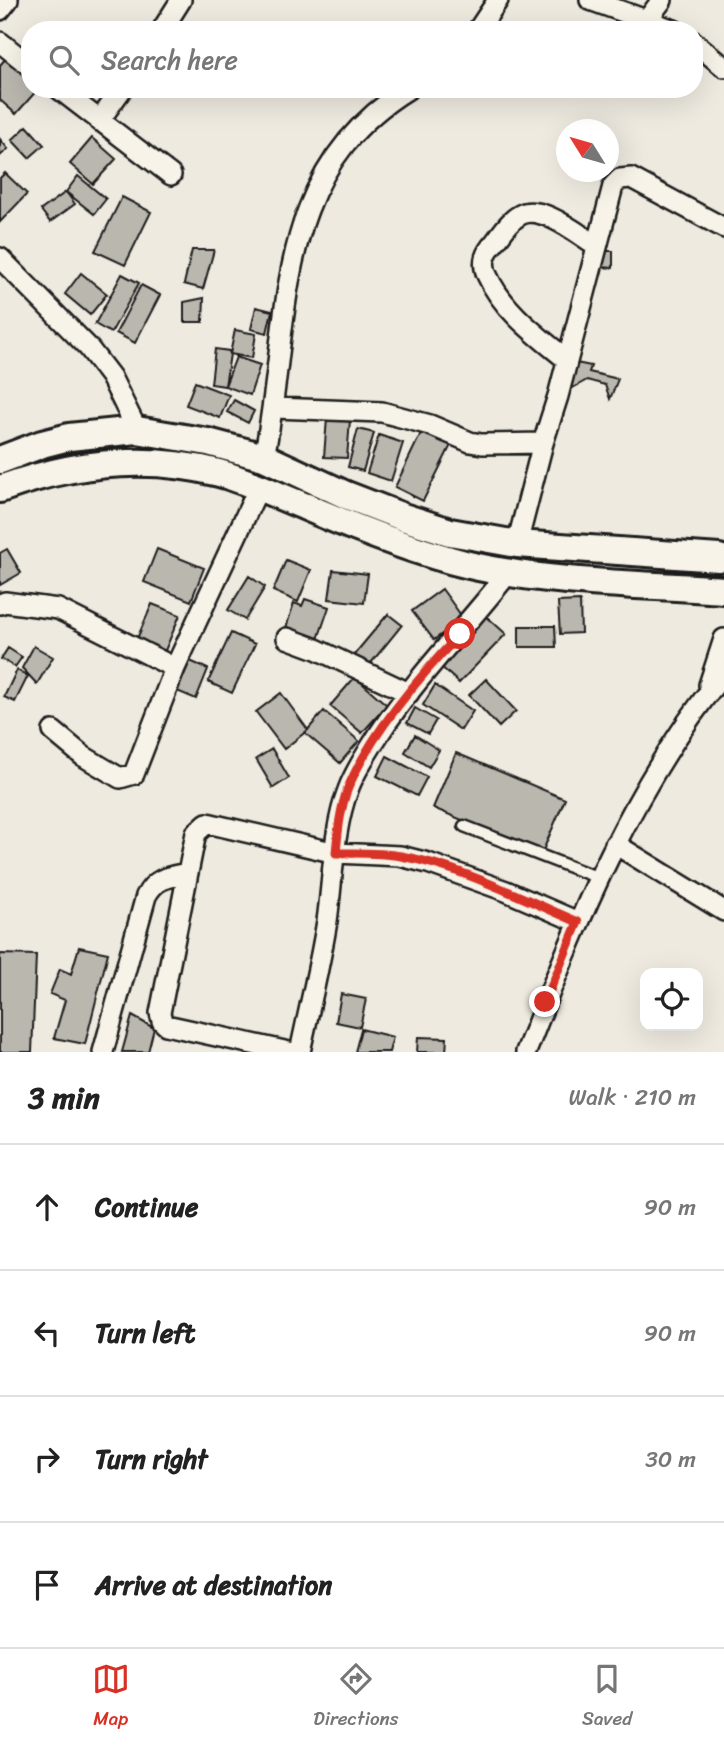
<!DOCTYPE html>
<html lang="en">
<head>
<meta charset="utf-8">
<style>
	:root { --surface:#fff; --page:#f6f6f6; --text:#222; --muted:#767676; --line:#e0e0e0; --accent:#d93025 }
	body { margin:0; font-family:Sriracha,sans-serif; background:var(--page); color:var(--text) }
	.controls { position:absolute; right:21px; bottom:21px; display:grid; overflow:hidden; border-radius:14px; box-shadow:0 7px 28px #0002 }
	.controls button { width:63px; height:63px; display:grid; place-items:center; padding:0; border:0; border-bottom:2px solid var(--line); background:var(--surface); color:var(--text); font:35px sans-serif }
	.compass { position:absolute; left:556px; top:119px; width:63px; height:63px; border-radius:50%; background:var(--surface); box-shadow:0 7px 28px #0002; rotate:307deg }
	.stop { position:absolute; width:21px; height:21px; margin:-16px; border:5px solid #d93025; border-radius:50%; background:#fff }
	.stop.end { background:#d93025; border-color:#fff; box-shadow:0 2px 7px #0008 }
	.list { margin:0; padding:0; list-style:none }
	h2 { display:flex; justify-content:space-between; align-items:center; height:91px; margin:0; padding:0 28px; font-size:30px }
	h2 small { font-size:23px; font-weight:400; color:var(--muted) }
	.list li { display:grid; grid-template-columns:46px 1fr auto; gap:21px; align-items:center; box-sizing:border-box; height:126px; padding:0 28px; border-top:2px solid var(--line) }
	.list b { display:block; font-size:26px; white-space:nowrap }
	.list em { font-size:23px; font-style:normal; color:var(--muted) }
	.icon { flex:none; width:38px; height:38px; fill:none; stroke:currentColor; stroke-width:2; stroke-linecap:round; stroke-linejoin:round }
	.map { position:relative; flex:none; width:724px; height:1052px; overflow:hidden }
	.search { position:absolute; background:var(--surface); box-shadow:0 7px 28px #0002; left:21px; right:21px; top:21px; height:77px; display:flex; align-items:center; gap:18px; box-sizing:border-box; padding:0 24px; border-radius:28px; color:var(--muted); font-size:26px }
	.sheet { height:595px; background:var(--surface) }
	nav { display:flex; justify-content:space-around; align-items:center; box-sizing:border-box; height:98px; border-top:2px solid var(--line); background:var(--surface); font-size:19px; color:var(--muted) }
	nav a { display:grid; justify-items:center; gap:4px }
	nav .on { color:var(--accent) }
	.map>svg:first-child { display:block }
	.building { fill:#bab7af; stroke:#1c1c1c; stroke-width:2 }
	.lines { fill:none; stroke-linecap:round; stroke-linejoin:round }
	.lane-casing { stroke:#1c1c1c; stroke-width:15 }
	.street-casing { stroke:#1c1c1c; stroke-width:24 }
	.secondary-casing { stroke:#1c1c1c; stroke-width:32 }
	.lane { stroke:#f7f3e8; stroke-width:10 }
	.street { stroke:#f7f3e8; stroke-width:19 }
	.secondary { stroke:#f7f3e8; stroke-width:26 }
	.route { stroke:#d93025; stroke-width:9 }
</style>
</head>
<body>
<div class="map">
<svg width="724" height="1052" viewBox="0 0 724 1052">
	<rect width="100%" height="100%" fill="#eeeae0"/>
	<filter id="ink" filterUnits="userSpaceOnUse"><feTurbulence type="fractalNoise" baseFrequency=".0143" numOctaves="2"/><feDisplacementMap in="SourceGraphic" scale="14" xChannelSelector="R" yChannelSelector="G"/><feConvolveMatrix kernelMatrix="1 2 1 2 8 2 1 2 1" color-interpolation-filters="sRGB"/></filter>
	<g filter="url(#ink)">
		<!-- building -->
		<path class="building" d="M7,57L30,78V89H38L16,114L0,100V65Z
			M27,126L44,145L29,158L12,140Z
			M92,138L116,159L93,184L70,164Z
			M0,139L8,149L0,156Z
			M5,173L27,194L0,222V178Z
			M78,176L106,199L94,214L66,192Z
			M66,192L75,204L50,222L41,210Z
			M122,197L151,212L125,265L95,251Z
			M192,250H214L203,289L184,284Z
			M605,251H613V268L602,267Z
			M81,273L107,294L90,315L65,294Z
			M122,274L139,283L111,333L95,324Z
			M141,285L160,295L135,343L116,333Z
			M204,298L203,322H184V302Z
			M256,307L272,311L267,333L251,329Z
			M235,330L256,334L252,358L230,354Z
			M215,349L229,351L230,354L225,386L211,384Z
			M236,357L260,365L250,395L225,386Z
			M576,363L591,366L589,372L618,379L610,399L605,385L587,380L569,390Z
			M195,382L229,395L220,418L186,405Z
			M234,400L254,411L248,423L227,412Z
			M327,418L350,420L347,458L324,457Z
			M358,429L374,433L363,471L348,467Z
			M422,431L451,445L423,501L395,487Z
			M379,435L403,443L391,481L367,473Z
			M7,549L21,573L0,585V553Z
			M157,549L204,568L191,601L144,582Z
			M286,560L311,570L298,602L273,591Z
			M333,570L368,574L364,603L329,599Z
			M249,576L265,587L245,620L228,610Z
			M442,589L463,618L434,640L412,611Z
			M305,599L329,607L316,645L284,634L294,603L302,606Z
			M580,601L581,633L560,634L558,602Z
			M152,604L180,615L164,653L136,641Z
			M388,614L402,625L367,668L353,656Z
			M485,615L506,634L459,683L438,664Z
			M519,626H555L556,647H519Z
			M231,633L255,644L232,693L208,682Z
			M34,646L53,657L37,684L22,668Z
			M8,648L22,657L15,667L1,659Z
			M190,661L208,669L196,699L177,691Z
			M17,670L28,676L15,702L4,697Z
			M355,677L387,705L362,733L330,706Z
			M486,679L516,711L499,727L469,695Z
			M435,685L473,711L461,730L423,705Z
			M281,693L308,730L284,749L256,712Z
			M415,708L436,720L428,734L407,723Z
			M324,711L359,741L340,763L305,733Z
			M415,735L439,750L429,767L405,752Z
			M272,749L289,778L273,788L256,759Z
			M456,753L565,799L542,853L433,808Z
			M387,756L427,777L417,796L377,776Z
			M79,947L108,953L85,1044L54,1038L65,1000L50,994L60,969L71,974Z
			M0,954L36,955L32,1052H0Z
			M341,994L366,999L360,1027L336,1022Z
			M132,1016L154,1028L148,1052H122Z
			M361,1029L393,1037L389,1052H355Z
			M418,1037L447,1038L446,1052H417Z"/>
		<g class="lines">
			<defs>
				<path id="lane" d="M464,826L599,878"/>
				<path id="street" d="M590,0L674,30
					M0,10L8,0
					M647,20L662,0
					M162,30L181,0
					M478,30L498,0
					M0,42L30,66
					M694,42L724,67
					M59,89L171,175
					M99,121L122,89
					M0,258L88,347L111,377L137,430
					M567,360C538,336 503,311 487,275C481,261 486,252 495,242C502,233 510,220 520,215C540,203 578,234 596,245
					M274,408L382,412L430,425L470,442L482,444L543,443
					M264,457C292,321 270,174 408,89
					M517,544L543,443L558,396L613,186L620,179L631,178L724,228
					M0,604L5,602L58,609L175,668
					M287,638L314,648L409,693
					M709,685L724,639
					M53,731L83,756L120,778L134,774L175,668L259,487
					M615,844L724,911
					M103,1052L146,896C156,877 169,877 188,873
					M289,1052L166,1025L162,1021L160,1013L196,833L207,823L336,853L400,856L428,863L506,891L578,922
					M300,1052C309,1009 320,965 327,921C333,879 333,829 348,790C355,770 368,752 379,734C417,676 466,627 509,572
					M526,1052C578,920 633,784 724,673"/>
				<path id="secondary" d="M0,460L42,444L69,437L137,430L208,442L264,457L346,495L403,517L450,532L517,544L719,558
					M0,489C71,463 146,454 219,473C248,481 276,495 304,506C357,529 412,551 469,565C552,584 639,584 723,590"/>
			</defs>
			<!-- lane casing -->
			<use href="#lane" class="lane-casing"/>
			<!-- street casing -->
			<use href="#street" class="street-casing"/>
			<!-- secondary casing -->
			<use href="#secondary" class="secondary-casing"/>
			<!-- lane -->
			<use href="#lane" class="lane"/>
			<!-- street -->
			<use href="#street" class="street"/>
			<!-- secondary -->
			<use href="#secondary" class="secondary"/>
		</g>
	</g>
	<g class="lines" filter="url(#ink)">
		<!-- route -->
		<path class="route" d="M460,634C419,677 371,733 348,788C340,809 338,831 336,853C357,853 379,852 401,856C462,867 521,898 578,922L545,1002"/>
	</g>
</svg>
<div class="controls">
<button><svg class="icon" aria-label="locate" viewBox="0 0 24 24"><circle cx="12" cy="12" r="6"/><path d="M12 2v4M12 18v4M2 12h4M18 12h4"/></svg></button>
</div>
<svg class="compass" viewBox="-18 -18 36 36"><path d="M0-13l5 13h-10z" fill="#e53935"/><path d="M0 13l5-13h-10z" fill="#767676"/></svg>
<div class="stop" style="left:460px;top:634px"></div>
<div class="stop end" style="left:545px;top:1002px"></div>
<div class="search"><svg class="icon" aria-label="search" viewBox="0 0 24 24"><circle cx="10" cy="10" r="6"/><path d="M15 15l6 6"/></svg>Search here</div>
</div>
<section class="sheet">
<h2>3 min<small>Walk · 210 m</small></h2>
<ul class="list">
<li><svg class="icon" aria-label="ahead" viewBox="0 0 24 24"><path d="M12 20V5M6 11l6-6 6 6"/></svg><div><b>Continue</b></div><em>90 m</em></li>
<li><svg class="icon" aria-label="left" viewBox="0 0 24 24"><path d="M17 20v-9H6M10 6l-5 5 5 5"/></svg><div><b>Turn left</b></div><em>90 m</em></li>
<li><svg class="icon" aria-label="right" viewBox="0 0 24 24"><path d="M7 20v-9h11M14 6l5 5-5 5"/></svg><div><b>Turn right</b></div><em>30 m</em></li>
<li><svg class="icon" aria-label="arrive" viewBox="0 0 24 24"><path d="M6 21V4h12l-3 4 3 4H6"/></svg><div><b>Arrive at destination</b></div></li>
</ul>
</section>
<nav>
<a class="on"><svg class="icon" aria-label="map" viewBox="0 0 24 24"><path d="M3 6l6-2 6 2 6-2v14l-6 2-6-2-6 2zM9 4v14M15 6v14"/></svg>Map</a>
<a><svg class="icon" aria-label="directions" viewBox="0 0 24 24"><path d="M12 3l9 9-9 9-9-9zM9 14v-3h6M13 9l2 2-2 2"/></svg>Directions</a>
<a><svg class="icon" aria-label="saved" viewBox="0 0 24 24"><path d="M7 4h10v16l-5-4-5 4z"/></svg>Saved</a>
</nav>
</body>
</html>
